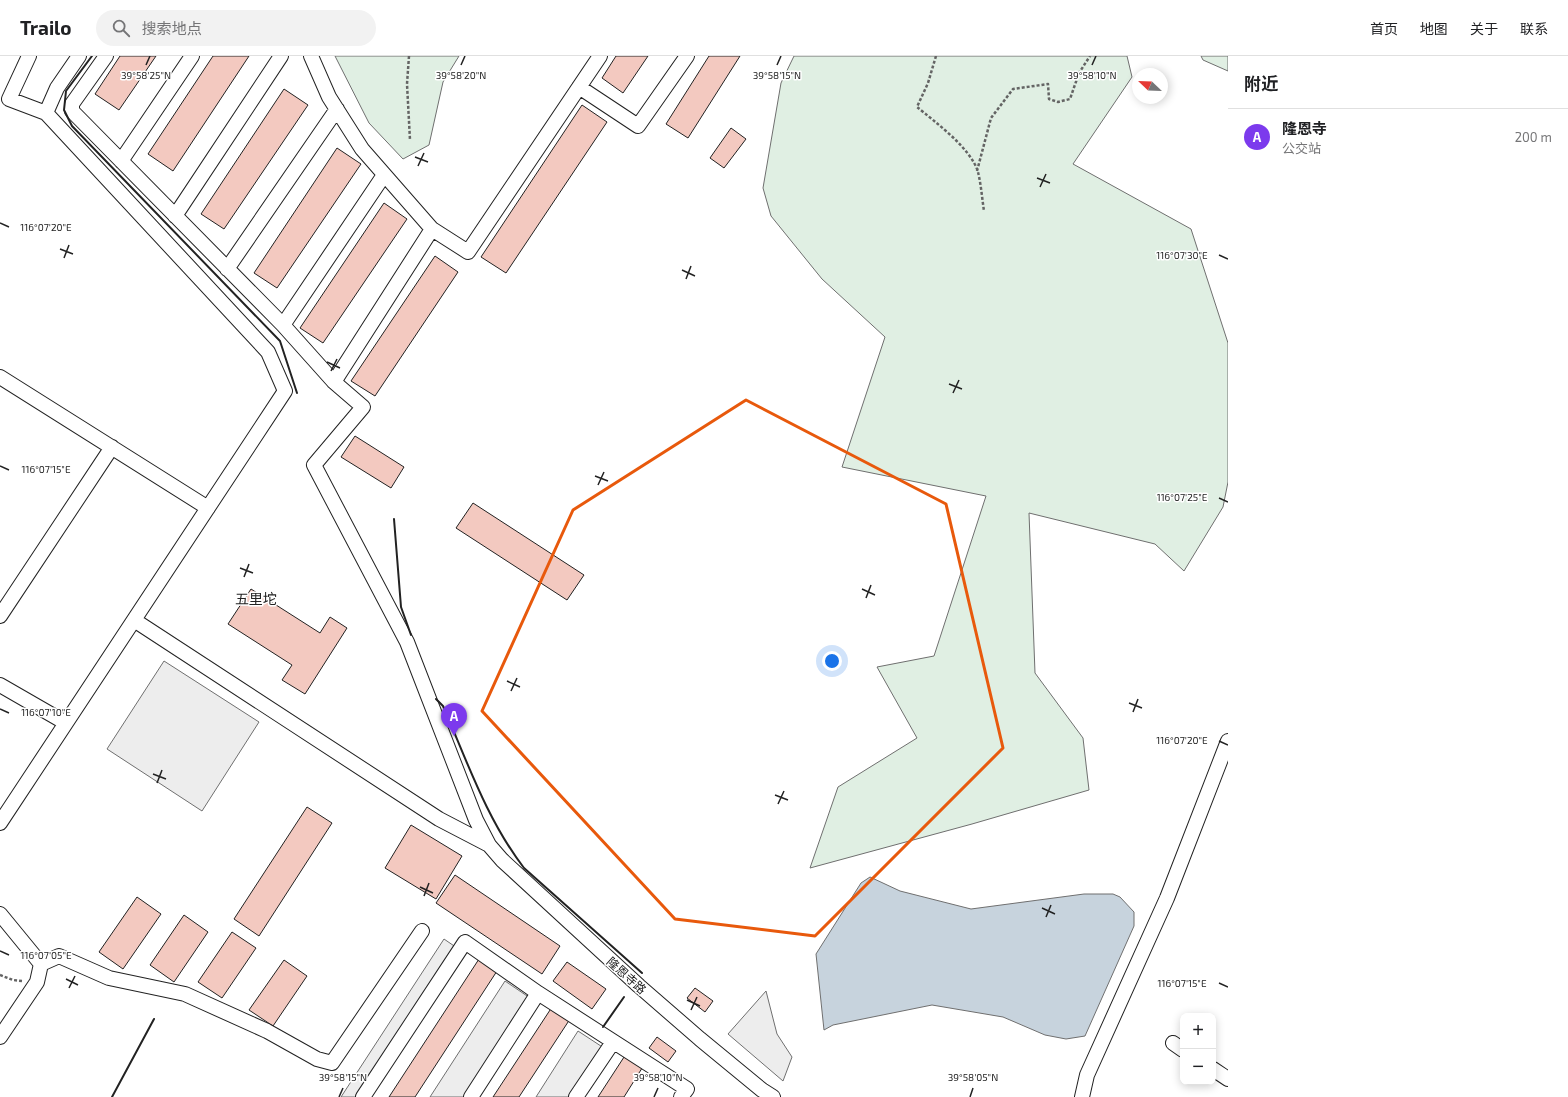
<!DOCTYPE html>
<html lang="zh">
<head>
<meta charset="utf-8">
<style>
	:root { --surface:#fff; --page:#f2f2f2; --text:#202124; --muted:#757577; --line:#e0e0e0; --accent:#7c3aed }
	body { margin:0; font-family:"Exo 2","Noto Sans SC",sans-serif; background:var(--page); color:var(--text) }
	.controls { position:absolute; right:12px; bottom:12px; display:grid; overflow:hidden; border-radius:8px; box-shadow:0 2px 10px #0003 }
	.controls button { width:36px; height:36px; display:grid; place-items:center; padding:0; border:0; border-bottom:1px solid var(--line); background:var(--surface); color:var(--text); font:20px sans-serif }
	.compass { position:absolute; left:1132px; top:12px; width:36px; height:36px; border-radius:50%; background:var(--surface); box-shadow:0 2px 10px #0003; rotate:293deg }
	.you { position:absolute; left:832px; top:605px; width:14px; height:14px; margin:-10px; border:3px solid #fff; border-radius:50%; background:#1a73e8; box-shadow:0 0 0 6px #1a73e833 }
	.badge { display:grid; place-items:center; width:26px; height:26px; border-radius:50%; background:var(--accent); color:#fff; font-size:13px; font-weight:700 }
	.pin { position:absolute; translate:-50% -33px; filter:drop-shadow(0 1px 2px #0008) }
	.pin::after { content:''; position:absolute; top:21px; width:14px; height:12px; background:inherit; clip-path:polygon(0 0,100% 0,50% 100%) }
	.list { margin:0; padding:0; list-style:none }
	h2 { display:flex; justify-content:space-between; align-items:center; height:52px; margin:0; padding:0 16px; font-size:17px }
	h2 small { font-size:13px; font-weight:400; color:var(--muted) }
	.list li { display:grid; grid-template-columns:26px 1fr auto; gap:12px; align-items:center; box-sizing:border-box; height:56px; padding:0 16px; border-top:1px solid var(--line) }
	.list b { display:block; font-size:15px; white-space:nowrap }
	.list p { margin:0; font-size:13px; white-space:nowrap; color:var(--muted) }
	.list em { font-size:13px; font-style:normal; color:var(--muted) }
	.icon { flex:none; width:22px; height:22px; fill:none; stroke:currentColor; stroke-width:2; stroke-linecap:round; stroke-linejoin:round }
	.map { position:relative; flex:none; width:1228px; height:1041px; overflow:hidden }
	header { display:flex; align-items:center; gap:24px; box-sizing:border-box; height:56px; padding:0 20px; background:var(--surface); border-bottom:1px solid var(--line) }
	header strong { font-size:19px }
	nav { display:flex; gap:22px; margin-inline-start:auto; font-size:14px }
	.search { width:280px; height:36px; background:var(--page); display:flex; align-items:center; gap:10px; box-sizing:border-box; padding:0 14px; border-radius:22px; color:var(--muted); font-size:15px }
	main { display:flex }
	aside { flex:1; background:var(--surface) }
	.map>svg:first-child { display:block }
	.green { fill:#e0efe3; stroke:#6f6f6f }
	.parking { fill:#ededed; stroke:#6f6f6f }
	.water { fill:#c7d3dd; stroke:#6f6f6f }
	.building { fill:#f3c9c0; stroke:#222 }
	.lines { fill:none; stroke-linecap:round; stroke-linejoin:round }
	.minor-casing { stroke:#222; stroke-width:16 }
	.path { stroke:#646464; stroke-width:2.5; stroke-dasharray:3 2; stroke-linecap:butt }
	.minor { stroke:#fff; stroke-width:14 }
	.wall { stroke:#222; stroke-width:2 }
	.marked { fill:none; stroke:#e8590c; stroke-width:3; stroke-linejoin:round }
	.ticks { fill:none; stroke:#222; stroke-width:1.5 }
	.labels { text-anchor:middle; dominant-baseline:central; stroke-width:3; stroke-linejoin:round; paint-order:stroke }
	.street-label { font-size:12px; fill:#222; stroke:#fff }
	.quarter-label { font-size:14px; fill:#222; stroke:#fff }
	.ticks-label { font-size:10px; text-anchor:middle; fill:#222; stroke:#fff; stroke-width:3; stroke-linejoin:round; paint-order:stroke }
</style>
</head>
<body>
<header>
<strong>Trailo</strong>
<div class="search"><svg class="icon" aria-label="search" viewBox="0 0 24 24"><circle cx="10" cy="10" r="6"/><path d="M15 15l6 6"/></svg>搜索地点</div>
<nav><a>首页</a><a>地图</a><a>关于</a><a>联系</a></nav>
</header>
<main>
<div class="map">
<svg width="1228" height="1041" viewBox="0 0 1228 1041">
	<rect width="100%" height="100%" fill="#fff"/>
	<!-- green -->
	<path class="green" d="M335,0H459L443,26L429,89L403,103L369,67Z
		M794,0H1127L1132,21L1073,108L1191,173L1228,287V426L1223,451L1184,515L1155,488L1029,457L1035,617L1083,682L1089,734L972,768L810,812L838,731L917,682L877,611L934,600L986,440L842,411L885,281L822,223L771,160L763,132L781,27Z
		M1201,0H1228V15L1203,4Z"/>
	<!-- parking -->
	<path class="parking" d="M164,605L259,666L202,755L107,693Z
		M444,883L460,894L363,1041H341Z
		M505,925L533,944L471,1041H430Z
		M766,935L777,978L792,1001L783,1025L728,978Z
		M578,975L607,994L576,1041H536Z"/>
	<!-- water -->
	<path class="water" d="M870,821L900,835L971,853L1084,838H1113L1120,841L1134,856V870L1085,980L1066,983L1045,979L1003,961L932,949L833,969L824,974L816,898L861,827Z"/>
	<!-- building -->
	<path class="building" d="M120,0H156L119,54L95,38Z
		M213,0H249L173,115L148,98Z
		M616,0H648L623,37L602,22Z
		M709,0H740L688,82L666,68Z
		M284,33L308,49L224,173L201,158Z
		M582,49L607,66L506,217L481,201Z
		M731,72L746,83L724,112L710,102Z
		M337,92L361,108L277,232L254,217Z
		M384,147L407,163L323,287L300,272Z
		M435,200L458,216L375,340L351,325Z
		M355,380L404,411L391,432L341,401Z
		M473,447L584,519L567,544L456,472Z
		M251,533L320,577L330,561L347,572L305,638L282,624L292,609L228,568Z
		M307,751L332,767L259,880L234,863Z
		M411,769L462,800L436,843L385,812Z
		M455,819L560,890L542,918L436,847Z
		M137,841L161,858L123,913L99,896Z
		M184,859L208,876L174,926L150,909Z
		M232,876L256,892L222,942L198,926Z
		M479,903L497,915L415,1041H389Z
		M284,904L307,920L273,970L249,954Z
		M567,906L606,933L592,953L553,925Z
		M695,932L713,945L705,956L687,942Z
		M552,951L570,963L519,1041H493Z
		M657,981L676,995L668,1006L649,992Z
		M626,998L644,1009L624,1041H598Z"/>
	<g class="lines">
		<defs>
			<path id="minor" d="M29,0L9,43L46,57
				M106,0L72,48V55L283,269L334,326L363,351L314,409L407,586L476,764L489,789L502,804L639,930L700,983L762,1034L773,1041
				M311,0L329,41L362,93L432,173L468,196L600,0
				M579,31L638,70L687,0
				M121,105L192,0
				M175,160L281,0
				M227,213L337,53
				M283,269L384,119
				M0,321L208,452
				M334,326L432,173
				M0,560L112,391
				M134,564L439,763L489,789
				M0,629L66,667
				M0,767L285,335L268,296L46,57L57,32L79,0
				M0,858L41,908L59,900L109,922L185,938L267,975L317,1003L332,1007L422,875
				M0,981L37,926L41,908
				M1173,987L1183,994
				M1213,1013L1228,1023
				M363,1041L465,886L538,937L687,1033L681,1041
				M471,1041L538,937
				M576,1041L613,986
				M1082,1041L1087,1019L1167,842L1228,685"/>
		</defs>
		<!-- minor casing -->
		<use href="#minor" class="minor-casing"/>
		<!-- path -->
		<path class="path" d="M409,0L407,28L410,84
			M936,0L928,27L917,51C935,66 971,92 978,116C981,128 982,142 984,155
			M977,115L991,62L1013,33L1048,28L1049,43L1058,46L1070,43L1079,17L1090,0
			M0,919L13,924L22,925"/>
		<!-- minor -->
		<use href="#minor" class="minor"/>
		<!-- wall -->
		<path class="wall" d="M92,0L66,35L64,54L72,70L280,285L297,337
			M394,463L401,551L411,579
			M436,643L443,650C467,705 487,764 524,812L642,917
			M603,971L624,941
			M112,1041L154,963"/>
	</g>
	<!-- marked area -->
	<path class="marked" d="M746,344L946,448L1003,692L815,880L675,863L482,655L573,454Z"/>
	<!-- ticks -->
	<path class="ticks" d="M146,9L150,0M461,9L465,0M777,9L781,0M1092,9L1096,0M415,101L428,106M418,110L424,97M1037,122L1050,127M1040,131L1046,118M0,167L9,171M60,193L73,198M1219,199L1228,203M64,202L69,189M682,214L695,220M686,223L691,210M327,306L340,312M331,315L337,303M949,328L962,333M953,337L959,324M0,410L9,414M595,420L608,425M598,429L604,416M1219,442L1228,446M240,512L253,517M244,521L249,508M862,533L875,539M866,542L871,529M507,625L520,631M511,635L517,622M1129,647L1142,652M0,653L9,657M1133,656L1138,643M1219,685L1228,689M153,718L166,723M157,727L162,714M775,739L788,744M778,748L784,735M420,831L433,837M424,840L429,827M1042,852L1055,858M1046,861L1051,849M0,895L9,899M66,923L78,929M1219,927L1228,931M69,932L75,920M687,944L700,950M691,954L697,941M339,1041L343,1032M654,1041L658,1032M970,1041L973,1032"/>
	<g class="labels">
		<!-- street labels -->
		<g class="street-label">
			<text transform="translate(627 919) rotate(42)">隆恩寺路</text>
		</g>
		<!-- quarter labels -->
		<g class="quarter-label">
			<text x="256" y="542">五里坨</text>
		</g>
	</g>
	<g class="ticks-label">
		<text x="461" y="23">39°58'20"N</text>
		<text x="777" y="23">39°58'15"N</text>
		<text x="1092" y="23">39°58'10"N</text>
		<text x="146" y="23">39°58'25"N</text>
		<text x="46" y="175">116°07'20"E</text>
		<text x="1182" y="203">116°07'30"E</text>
		<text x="46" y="417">116°07'15"E</text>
		<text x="1182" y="445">116°07'25"E</text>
		<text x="46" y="660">116°07'10"E</text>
		<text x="1182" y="688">116°07'20"E</text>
		<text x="46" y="903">116°07'05"E</text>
		<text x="1182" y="931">116°07'15"E</text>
		<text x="343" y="1025">39°58'15"N</text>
		<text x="658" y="1025">39°58'10"N</text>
		<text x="973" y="1025">39°58'05"N</text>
	</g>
</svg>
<div class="controls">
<button>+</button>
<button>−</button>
</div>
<svg class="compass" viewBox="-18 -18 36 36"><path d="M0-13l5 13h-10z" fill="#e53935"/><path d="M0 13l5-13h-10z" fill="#757577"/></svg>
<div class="you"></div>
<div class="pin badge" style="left:454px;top:680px">A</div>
</div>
<aside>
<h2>附近<small></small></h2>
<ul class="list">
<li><span class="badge">A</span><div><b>隆恩寺</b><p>公交站</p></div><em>200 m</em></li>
</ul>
</aside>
</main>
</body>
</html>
